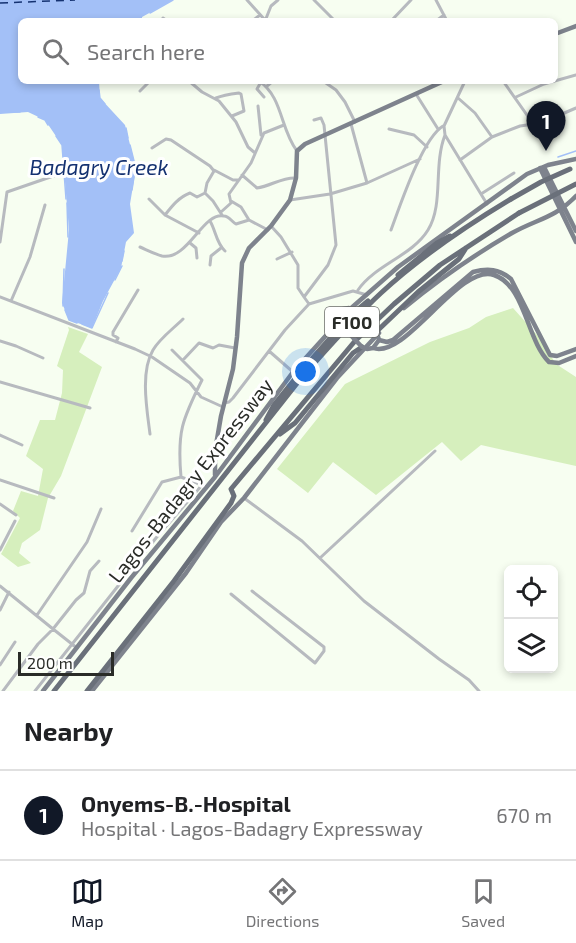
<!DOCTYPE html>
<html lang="en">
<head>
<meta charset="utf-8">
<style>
	:root { --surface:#fff; --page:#f6f6f6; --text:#202124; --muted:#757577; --line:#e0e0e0; --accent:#111827 }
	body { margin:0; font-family:"Exo 2",sans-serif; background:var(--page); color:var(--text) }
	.controls { position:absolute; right:18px; bottom:18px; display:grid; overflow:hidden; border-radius:9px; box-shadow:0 3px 9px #0003 }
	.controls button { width:54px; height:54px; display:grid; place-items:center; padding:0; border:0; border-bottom:2px solid var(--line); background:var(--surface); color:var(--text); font:30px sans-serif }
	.scale { position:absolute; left:18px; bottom:15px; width:96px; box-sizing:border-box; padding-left:6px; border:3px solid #2a2c28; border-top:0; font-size:16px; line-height:21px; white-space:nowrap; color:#2a2c28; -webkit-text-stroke:4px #fff; paint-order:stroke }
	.you { position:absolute; left:306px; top:372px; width:21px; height:21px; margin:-15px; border:4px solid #fff; border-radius:50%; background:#1a73e8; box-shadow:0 0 0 9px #1a73e833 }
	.badge { display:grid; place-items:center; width:39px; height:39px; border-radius:50%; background:var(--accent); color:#fff; font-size:20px; font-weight:700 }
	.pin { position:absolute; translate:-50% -50px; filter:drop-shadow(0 2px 3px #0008) }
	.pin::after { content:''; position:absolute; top:32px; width:21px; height:18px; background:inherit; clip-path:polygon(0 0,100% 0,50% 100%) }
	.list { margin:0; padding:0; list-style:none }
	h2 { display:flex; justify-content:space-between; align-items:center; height:78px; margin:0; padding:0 24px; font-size:26px }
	h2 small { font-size:20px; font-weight:400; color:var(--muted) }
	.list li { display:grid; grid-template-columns:39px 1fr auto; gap:18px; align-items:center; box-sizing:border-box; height:90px; padding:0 24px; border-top:2px solid var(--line) }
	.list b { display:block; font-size:22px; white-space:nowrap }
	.list p { margin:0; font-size:20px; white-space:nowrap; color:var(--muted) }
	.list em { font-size:20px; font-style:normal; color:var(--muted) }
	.icon { flex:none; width:33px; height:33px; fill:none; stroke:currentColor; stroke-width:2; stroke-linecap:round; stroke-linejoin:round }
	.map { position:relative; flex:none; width:576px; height:691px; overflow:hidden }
	.search { position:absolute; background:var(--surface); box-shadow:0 3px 9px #0003; left:18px; right:18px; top:18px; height:66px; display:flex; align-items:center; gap:15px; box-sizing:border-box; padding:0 21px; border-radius:9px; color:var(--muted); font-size:22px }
	.sheet { height:168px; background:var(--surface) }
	nav { display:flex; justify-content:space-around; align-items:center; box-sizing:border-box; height:84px; border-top:2px solid var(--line); background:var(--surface); font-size:16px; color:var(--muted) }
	nav a { display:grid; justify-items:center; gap:3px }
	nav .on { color:var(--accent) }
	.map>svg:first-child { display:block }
	.green { fill:#d6efbd }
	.water { fill:#a3c0f7 }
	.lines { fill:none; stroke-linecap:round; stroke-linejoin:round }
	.stream { stroke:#a3c0f7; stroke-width:1.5 }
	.ferry { stroke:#153271; stroke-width:1.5; stroke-dasharray:8 6; stroke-linecap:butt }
	.minor { stroke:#b7babf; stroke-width:3 }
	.major { stroke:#7e838d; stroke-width:4.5 }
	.highway { stroke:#6a707a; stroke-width:5 }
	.major-bridge { stroke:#7e838d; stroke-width:4.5 }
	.highway-bridge { stroke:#6a707a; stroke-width:5 }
	.labels { text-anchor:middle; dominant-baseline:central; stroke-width:6; stroke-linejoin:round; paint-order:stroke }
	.shield { fill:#fff; stroke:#6a6b68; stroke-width:1.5 }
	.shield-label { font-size:18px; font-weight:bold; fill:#2a2c28 }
	.street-label { font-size:20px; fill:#2a2c28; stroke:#fff }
	.water-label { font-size:21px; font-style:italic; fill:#153271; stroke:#fff }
</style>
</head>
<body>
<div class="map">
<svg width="576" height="691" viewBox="0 0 576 691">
	<rect width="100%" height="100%" fill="#f7fef1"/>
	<!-- green -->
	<path class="green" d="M513,308L538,336L556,364L576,377V466L481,445L461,461L442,442L376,495L333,462L308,493L277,469L345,384L430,342L469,328L486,317Z
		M68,327L88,334L79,352L102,367L61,476L48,498L40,530L22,543L19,553L31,563L18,567L1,554L20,518L13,511L21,491L38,496L43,469L26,456L40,420H55L62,393L63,370L57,366L69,330Z"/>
	<!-- water -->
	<path class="water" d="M0,0H173L142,17V21H21V81H99L100,98L125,125L136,168L130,204L134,233L126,242L121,268L103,301L92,328L69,320L62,303L69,230L62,145L45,120L28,112L0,114Z"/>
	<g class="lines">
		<!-- stream -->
		<path class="stream" d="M150,13L173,0
			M99,90L100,98L105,104
			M7,112H20
			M38,117L45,120L48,125
			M126,128L128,138
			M56,136L62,145L66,199
			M130,145L134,161
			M558,157L576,151
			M132,190L134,177
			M67,203L68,237
			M122,261L124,251
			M115,280L122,266
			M63,306L64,269
			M65,310L69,320L77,323
			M82,324L92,328L108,293"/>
		<!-- ferry -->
		<path class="ferry" d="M0,3L75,0"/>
		<!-- minor -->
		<path class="minor" d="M247,0L265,20
			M314,0L335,21
			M436,0L447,21
			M163,18L167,21
			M252,21L260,15
			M265,21L271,6L278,0
			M391,21L411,0
			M436,21L444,15
			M189,81L202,92L219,101L236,122L248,147L255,153
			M259,81C283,97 280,129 297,151
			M323,81L336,90L345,102L355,122
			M465,81L444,126L445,135L487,204
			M503,81L534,125
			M261,82L257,89L264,97
			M267,86L273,81
			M140,91L150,81
			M416,94L438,129
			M516,97L544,84L576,75
			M216,98C223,95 231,94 239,93L241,94L244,111L232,116
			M458,98L475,113L492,137
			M258,106L261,135
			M351,124L367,183
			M389,129L414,135L427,147
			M152,148L166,139L171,140L210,166L214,171L207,183L205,193L213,201L222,215
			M460,160L492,137L520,126L541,123L576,108
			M214,170L233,180H239
			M242,175L257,188C271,186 282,177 296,178
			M481,194L514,173
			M149,199L165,215L199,233
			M290,200L330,194L367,183L420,159
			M231,201L241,207L249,220
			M221,212L231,203L229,194L251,163L264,133L284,125
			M165,215C172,206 179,197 190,193L197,197L205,193
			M210,221C216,231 216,243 225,251
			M271,226L281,237L298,265V288L304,297
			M391,230C400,206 422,139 443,126
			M0,242L7,192L62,173
			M190,243L196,248L197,258
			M140,247C147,250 155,254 162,256C188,261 203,211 224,216C229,216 232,222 236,224L249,220L268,230
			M277,259L292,252
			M210,265L211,256L221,248
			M358,290C375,265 412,256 428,230C444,204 433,166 445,135
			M0,297L135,349L152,357L190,383L201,397L223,407
			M11,301L30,257L45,205
			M309,304L304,297L328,265L336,245L324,125L321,118L314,120
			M0,341L16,346L43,358
			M116,342L118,338L113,335V332L138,290
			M172,350L202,380C182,420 177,432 181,477
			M269,351L293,372
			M183,360L199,343L213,348L219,345L235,348
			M0,382L90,408
			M224,403L229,402L233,398L285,330L309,304L353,291L367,295
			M150,434C147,410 140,372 153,350C160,338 173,329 183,319
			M0,435L22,445
			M0,480L54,498
			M244,498L302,541L364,601L439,659L469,680L479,691
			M0,504L16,515
			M0,550L15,521
			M320,558L435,451
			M0,586L53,629L76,600L84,593L90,571L99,561
			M231,594L315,663L324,651V647L252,591
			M0,610L9,592
			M37,615L87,542L101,509
			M0,665L15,642
			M3,691L38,644L53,629L77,648
			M35,691L156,538L202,485L181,477L162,482L132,531"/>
		<!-- major -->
		<path class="major" d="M555,34L576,26
			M544,167L576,231
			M540,168L576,242
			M404,308C438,280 474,255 512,233C537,219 555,218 576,196
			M379,340L387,342L393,340L473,272C488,268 499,269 511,279L550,355L557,356L576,349
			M373,348C406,360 459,263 494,275C525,285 527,341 549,362L559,363L576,356
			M215,475V451L221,416L233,369L237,337L242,263L249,248L271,226L290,200L296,178L297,151L305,144L444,81
			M43,691L131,578L215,477L293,372L349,310L398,267L527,174L548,165L576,159
			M92,691L186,573L221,522L244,498L337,378L379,333"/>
		<!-- highway -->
		<path class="highway" d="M398,275L437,243L450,236
			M356,311L368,301
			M376,332L418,292L459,259L466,248
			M266,420L274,405L302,370L341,326
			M280,434L295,423L353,353L362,347
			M54,691L302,377C328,348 353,319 381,293C420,257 466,226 511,199
			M87,691L174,581L231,503L234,496L231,489L355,341L394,304L440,265L519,213"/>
		<!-- major-bridge -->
		<path class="major-bridge" d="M349,308C360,312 377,328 379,340L373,348L367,349L362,347L339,323V314L343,309Z"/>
		<!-- highway-bridge -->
		<path class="highway-bridge" d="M511,199L541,182L570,169
			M519,213L576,184"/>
	</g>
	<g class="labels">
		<!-- shield labels -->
		<rect class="shield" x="325" y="307" width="54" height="30" rx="4.5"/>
		<g class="shield-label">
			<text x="352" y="322">F100</text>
		</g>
		<!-- street labels -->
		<g class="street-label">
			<text transform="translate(190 480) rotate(-52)">Lagos-Badagry Expressway</text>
		</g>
		<!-- water labels -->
		<g class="water-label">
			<text x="99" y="166">Badagry Creek</text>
		</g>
	</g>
</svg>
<div class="controls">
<button><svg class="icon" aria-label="locate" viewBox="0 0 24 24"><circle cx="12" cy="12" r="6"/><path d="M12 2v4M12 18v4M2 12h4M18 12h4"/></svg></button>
<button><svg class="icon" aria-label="layers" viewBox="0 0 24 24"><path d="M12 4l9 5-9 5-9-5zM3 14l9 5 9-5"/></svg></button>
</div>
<div class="scale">200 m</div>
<div class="you"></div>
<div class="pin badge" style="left:546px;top:151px">1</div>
<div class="search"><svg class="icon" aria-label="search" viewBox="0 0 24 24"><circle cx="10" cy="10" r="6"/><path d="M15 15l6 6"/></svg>Search here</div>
</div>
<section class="sheet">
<h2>Nearby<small></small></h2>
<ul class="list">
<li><span class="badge">1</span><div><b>Onyems-B.-Hospital</b><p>Hospital · Lagos-Badagry Expressway</p></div><em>670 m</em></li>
</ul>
</section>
<nav>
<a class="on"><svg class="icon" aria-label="map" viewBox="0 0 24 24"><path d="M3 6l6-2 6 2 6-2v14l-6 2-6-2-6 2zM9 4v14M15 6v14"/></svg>Map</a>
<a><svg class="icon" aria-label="directions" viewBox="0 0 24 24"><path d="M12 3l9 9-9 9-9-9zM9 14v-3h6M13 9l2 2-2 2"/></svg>Directions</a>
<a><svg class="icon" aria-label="saved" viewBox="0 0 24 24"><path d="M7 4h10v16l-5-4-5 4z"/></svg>Saved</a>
</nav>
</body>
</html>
